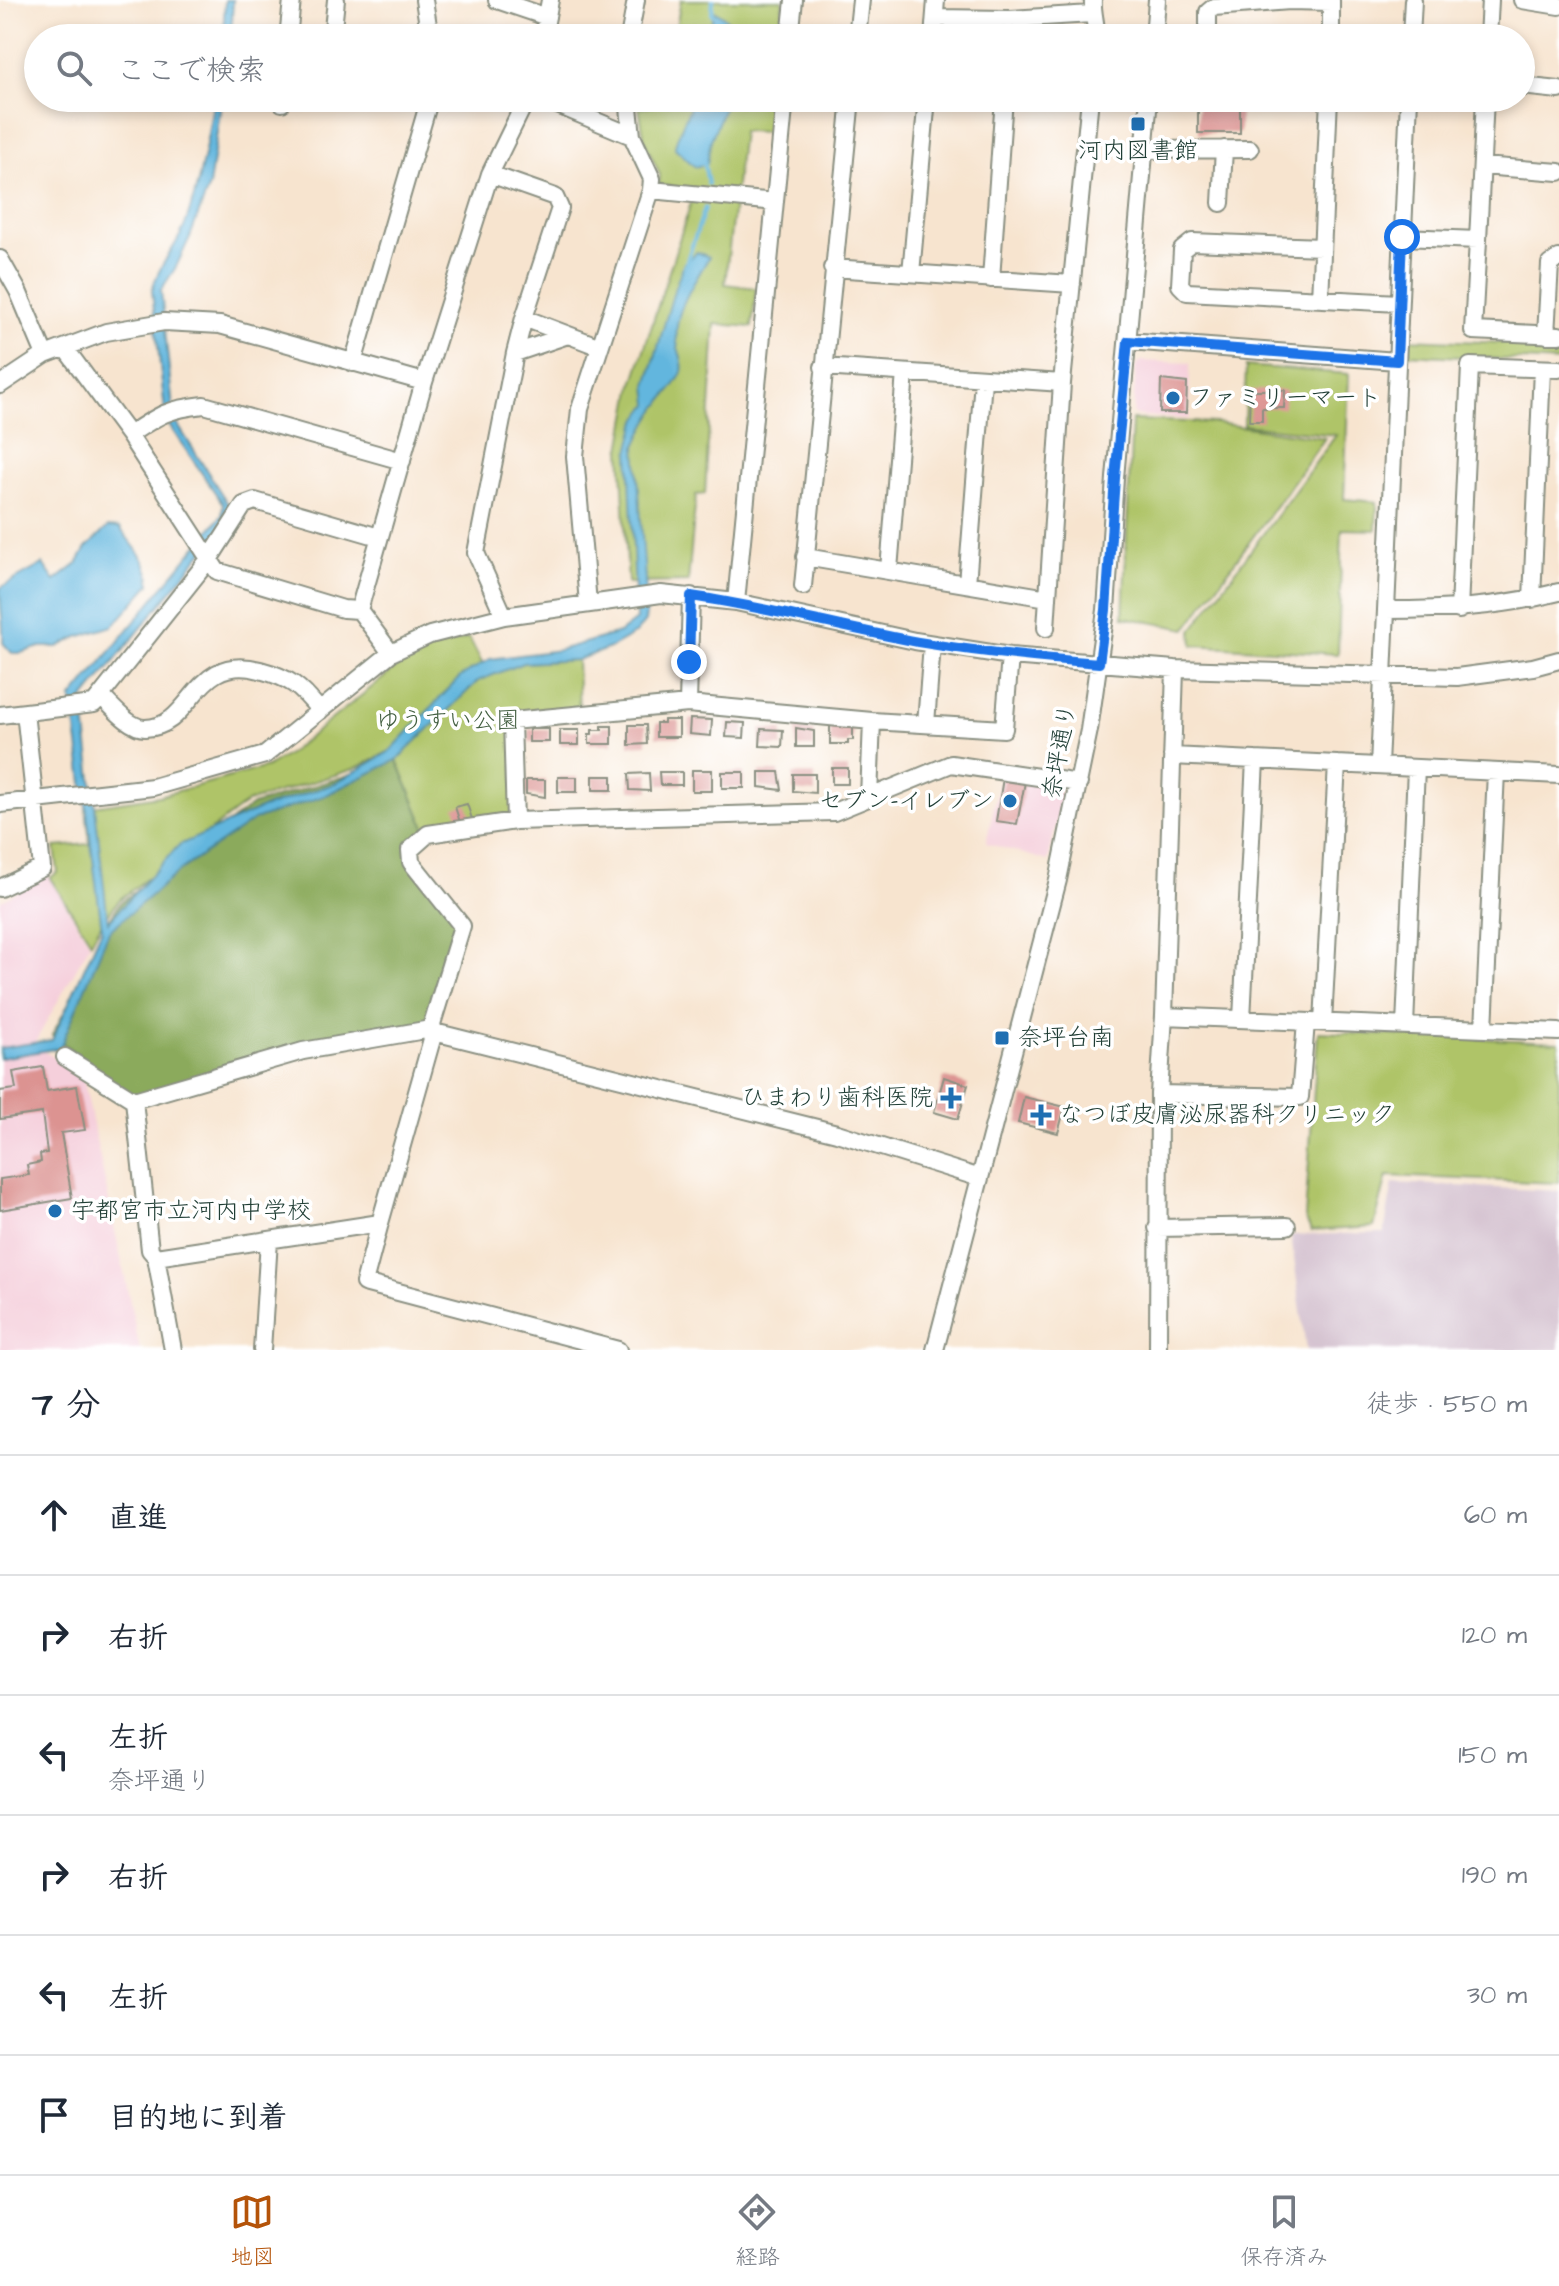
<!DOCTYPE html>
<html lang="ja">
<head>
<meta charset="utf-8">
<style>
	:root { --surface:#fff; --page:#f2f2f3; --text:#1f2937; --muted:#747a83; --line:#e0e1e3; --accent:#b45309 }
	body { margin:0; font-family:"Architects Daughter","Klee One",sans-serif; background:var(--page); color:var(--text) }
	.stop { position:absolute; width:24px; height:24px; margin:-18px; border:6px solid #1a73e8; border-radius:50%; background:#fff }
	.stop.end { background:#1a73e8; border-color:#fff; box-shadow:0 2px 8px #0008 }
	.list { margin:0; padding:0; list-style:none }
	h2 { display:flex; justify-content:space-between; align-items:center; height:104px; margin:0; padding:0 32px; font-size:34px }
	h2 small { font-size:26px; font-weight:400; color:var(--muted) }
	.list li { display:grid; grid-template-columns:52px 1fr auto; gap:24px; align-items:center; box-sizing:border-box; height:120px; padding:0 32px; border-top:2px solid var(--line) }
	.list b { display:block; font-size:30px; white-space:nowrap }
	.list p { margin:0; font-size:26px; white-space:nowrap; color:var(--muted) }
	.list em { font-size:26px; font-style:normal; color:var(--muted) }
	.icon { flex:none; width:44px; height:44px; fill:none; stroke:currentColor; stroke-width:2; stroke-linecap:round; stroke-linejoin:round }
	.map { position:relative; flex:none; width:1559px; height:1350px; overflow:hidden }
	.search { position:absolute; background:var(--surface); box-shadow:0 4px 12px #0003; left:24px; right:24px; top:24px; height:88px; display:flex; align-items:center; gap:20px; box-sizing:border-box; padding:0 28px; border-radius:44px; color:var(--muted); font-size:30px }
	.sheet { height:824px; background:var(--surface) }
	nav { display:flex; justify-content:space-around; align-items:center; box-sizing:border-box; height:112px; border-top:2px solid var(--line); background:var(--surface); font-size:22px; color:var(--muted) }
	nav a { display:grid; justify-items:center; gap:4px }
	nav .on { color:var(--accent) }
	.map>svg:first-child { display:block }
	.built { fill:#f5cfdb }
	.industrial { fill:#d1bdcc }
	.green { fill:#afc468; stroke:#67804e; stroke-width:2 }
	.forest { fill:#8baa5c; stroke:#557448; stroke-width:2 }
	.water { fill:#62b6de; stroke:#407a89; stroke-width:2 }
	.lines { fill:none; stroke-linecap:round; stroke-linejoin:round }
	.stream { stroke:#62b6de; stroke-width:4 }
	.building { fill:#dc9391 }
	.minor-casing { stroke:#8b9082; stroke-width:20 }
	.minor { stroke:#fff; stroke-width:16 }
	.route { stroke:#1a73e8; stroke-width:10 }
	.poi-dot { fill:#1f6fb2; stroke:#fff; stroke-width:3 }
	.labels { text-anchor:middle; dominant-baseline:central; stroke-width:7; stroke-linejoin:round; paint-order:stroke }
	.poi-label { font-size:24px; fill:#1f3d34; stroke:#fff; text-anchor:start }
	.park-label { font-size:24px; fill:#435f41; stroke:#fff }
	.street-label { font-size:24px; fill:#1f3d34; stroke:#fff }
</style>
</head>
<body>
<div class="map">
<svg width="1559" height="1350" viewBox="0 0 1559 1350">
	<rect width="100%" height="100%" fill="#fff"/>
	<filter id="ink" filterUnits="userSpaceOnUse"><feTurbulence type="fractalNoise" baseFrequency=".0125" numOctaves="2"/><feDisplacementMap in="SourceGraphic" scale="16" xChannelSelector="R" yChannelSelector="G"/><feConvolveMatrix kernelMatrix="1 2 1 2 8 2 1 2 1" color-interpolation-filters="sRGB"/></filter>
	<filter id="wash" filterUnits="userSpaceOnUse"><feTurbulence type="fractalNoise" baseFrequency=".006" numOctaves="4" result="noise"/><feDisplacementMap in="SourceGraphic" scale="32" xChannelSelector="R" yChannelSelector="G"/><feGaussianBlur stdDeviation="1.8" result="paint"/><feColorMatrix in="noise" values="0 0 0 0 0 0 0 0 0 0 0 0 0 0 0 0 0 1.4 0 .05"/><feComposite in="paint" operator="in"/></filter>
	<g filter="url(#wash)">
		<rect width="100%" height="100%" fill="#f7e4cf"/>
		<!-- built -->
		<path class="built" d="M1142,361L1190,363L1189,419L1133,415L1136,365Z
			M1001,775L1056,786L1062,797L1048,861L986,843Z
			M47,875L90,944L33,1046L82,1072L140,1350H0V901Z"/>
		<!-- industrial -->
		<path class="industrial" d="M1393,1183L1559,1191V1350H1306L1291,1235L1384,1233Z"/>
		<!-- green -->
		<path class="green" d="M681,0H783L780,38H674Z
			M670,98H775L772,132L742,131L725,284L756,288L752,327L715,324L705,494L696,495L688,582L628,583L621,449L633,384L695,190L659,185L660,175L645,142L639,108L669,104Z
			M1407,339L1559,345V362L1406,354Z
			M1246,366L1349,374L1344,499L1377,502L1376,530L1342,529L1338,654L1193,645L1192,630L1336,435L1244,425Z
			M1132,420L1216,423L1325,438L1186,629L1123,617Z
			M469,638L483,665L577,660L579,714L512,721L515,821L428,834L397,760L390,751L354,769L248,802L120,899L101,924L91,942L50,878L58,872L55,847L90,844L86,807L159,796L267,767L288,754L402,663L434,647Z
			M1318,1032L1559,1042V1183L1387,1176L1374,1227L1311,1231L1305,1217Z"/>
		<!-- forest -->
		<path class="forest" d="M397,760L428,834L410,849L462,926L432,1024L134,1100L52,1035L84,976L105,926L121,902L253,805Z"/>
		<!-- water -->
		<path class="water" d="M225,0H233L231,38H223Z
			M716,11L739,29L741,38H710L712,19Z
			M214,98H222L209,186L190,237L176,267L161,290L174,419L228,504L230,518L83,700L108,922L179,845L262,808L336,783L390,751L460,677L490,659L559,650L619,633L636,620L629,452L637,420L649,404L647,385L675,287L684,263L697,252L709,257C694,284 673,310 677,342C678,352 685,363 682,372C677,385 668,392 661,403C651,416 643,430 636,446L647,608L645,621L636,633L610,648L577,660L523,663L478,681L397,760L324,796L254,820L182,869L109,931L60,1048L0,1058V1048L52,1040L102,929L72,698L222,515L223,504L166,421L152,291C157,267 176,248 185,225C200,184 207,141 214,98Z
			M694,98H728L711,140L707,164L695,167L675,148C674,140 690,109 694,98Z
			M108,527L120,528C131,545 151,561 150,584L113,626L78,637L58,647H40L21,653H12L3,643C4,625 0,607 0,588L43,564L55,581L77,564L86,548Z"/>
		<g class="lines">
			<!-- stream -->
			<path class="stream" d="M713,0L712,14L719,18
				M704,161L708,184
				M685,266L705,208"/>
		</g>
		<g id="blocks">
			<!-- building -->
			<path class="building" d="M1198,98H1240V133H1198Z
				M1161,380L1187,383L1186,413H1160Z
				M1250,390H1285L1284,408H1262V421H1249Z
				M690,719L712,720L711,736L689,734Z
				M664,720H679V737H656V723H664Z
				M727,722L745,723L744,738L726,737Z
				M629,725H646L647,744L629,745Z
				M602,726H612V744H589V734H592V730H602Z
				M830,726H853V740H848V744H830Z
				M796,728L814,731V747H796Z
				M529,729H549V742H529Z
				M761,729L783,730L782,747L760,746Z
				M560,730H579V745H560Z
				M832,768H848V784H832Z
				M692,770H712V791H692Z
				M659,772H682V785H660Z
				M722,772H744V788H722Z
				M759,772H779L782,790L759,787Z
				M649,773L650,791L630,790L629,774Z
				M793,774H815V793L793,791Z
				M593,776H612V790H593Z
				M558,777H577V792H558Z
				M1003,778L1025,782L1017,824L996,821Z
				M526,780H545V797L526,794Z
				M467,804L472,819L460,822L455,807Z
				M43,1067L47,1091L77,1086L85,1130L61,1133L72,1198L0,1210V1179L29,1175L27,1165L41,1162L40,1154L47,1153L42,1113L0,1119V1091L16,1089L13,1072Z
				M944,1077L968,1085L958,1119L934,1112Z
				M1024,1097L1065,1107L1058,1133L1018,1123Z"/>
		</g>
	</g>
	<g filter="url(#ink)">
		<use href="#blocks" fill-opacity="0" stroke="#8b9082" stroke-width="2"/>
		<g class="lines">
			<defs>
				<path id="minor" d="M424,0L430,38
					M497,0L547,17
					M1093,0C1092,14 1097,24 1096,38
					M1522,0L1559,6
					M935,18L1010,19L1092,14
					M288,38L292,0
					M332,38L336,0
					M543,38L550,0
					M629,38L636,0
					M790,38L794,0
					M857,38L861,0
					M933,38L936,0
					M1008,38L1010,19
					M1154,38L1157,0
					M1208,38V12L1214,7L1290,1L1331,2
					M1331,38V0
					M1411,38L1413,0
					M1488,38L1490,0
					M1521,86L1559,90
					M541,98L632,136
					M282,103V98
					M1144,150L1250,149
					M1482,166L1559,172
					M490,174L555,197L560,208L524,318L515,353L476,553L504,616
					M651,190L775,202
					M1221,203L1224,149
					M1402,237L1478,240L1485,98
					M1478,240L1473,331L1559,335
					M1322,247L1192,242L1182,250L1180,285L1187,292L1399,303
					M0,259L18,291L45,355
					M832,268L1072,284
					M911,273L927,98
					M991,279L1004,98
					M1320,299L1329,98
					M524,318L600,347
					M1546,335L1550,264L1559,258
					M1128,341L1397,361
					M65,348L129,435L217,571L343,609L359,610
					M515,353L568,335
					M353,363L430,98
					M823,367L1062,383
					M0,385L45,355L106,332L164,322L220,325L424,382
					M129,435C159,415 167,409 204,405L402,461
					M805,557L1048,598
					M889,570L905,373
					M967,584L983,380
					M803,586L851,98
					M1532,599L1542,369
					M736,602L785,98
					M588,603L575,456L580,409L651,190L652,179L632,136L628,98
					M359,610L424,382L490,174L527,98
					M359,610L391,653
					M1386,610C1445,610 1501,607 1559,592
					M1459,610L1470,366L1559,369
					M1046,628L1062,383L1090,98
					M1175,669L1164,1016L1159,1094L1300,1097L1306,1022
					M101,696C112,706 129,728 145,728C194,728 192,652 260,670C290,678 300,686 320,711
					M688,704L691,596
					M0,715L94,704L210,558L244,505L255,501L379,537
					M926,724L932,644
					M1172,756L1559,775
					M1379,766L1409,98
					M869,797L872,721
					M0,804L153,787L265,755L391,653L430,635L504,616L661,594L736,602L915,641L1010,656L1099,663L1175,669L1457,677L1533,667L1559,660
					M515,821L512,721L688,704L872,721L1004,729L1010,656
					M0,888L42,868L25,712
					M1164,1016L1559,1032
					M1242,1019L1255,760
					M1323,1022L1337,764
					M1405,1026L1416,768
					M1484,1029L1496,772
					M65,1057L134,1100L303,1051L425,1030L434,1032L432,1024L462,926L411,862L410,850L428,834L515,821L834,812L951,764L1079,783
					M134,1100L150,1250L156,1257L173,1350
					M380,1223L434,1032L837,1133L980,1178
					M1157,1228L1287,1226
					M156,1257L380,1223L364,1283L618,1350
					M262,1350L269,1240
					M935,1350L1058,880L1089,730L1106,610L1115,478L1149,98
					M1158,1350L1159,1094"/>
			</defs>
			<!-- minor casing -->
			<use href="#minor" class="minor-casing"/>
			<!-- minor -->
			<use href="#minor" class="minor"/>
		</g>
	</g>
	<g class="lines" filter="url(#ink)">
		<!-- route -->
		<path class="route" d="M689,662L691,596C767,607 842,628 918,642C978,652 1038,658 1099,663L1106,610L1115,478L1128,341L1397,361L1402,237"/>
	</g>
	<!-- markers -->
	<g class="poi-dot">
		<rect x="1130" y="116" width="16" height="16" rx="4"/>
		<circle cx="1173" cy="398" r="8"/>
		<circle cx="1010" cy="801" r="8"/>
		<rect x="994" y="1030" width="16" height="16" rx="4"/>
		<path d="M947 1086h8v8h8v8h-8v8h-8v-8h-8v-8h8z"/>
		<path d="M1037 1103h8v8h8v8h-8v8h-8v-8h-8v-8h8z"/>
		<circle cx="55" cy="1211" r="8"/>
	</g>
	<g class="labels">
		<!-- poi labels -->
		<g class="poi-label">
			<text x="1138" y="151" text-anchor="middle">河内図書館</text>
			<text x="1189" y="398">ファミリーマート</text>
			<text x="994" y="801" text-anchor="end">セブン-イレブン</text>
			<text x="1018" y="1038">奈坪台南</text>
			<text x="933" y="1098" text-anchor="end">ひまわり歯科医院</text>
			<text x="1059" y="1115">なつぼ皮膚泌尿器科クリニック</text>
			<text x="71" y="1211">宇都宮市立河内中学校</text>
		</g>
		<!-- park labels -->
		<g class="park-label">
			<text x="448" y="721">ゆうすい公園</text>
		</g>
		<!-- street labels -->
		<g class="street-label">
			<text transform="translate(1060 751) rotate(-80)">奈坪通り</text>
		</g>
	</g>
</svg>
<div class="stop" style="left:1402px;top:237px"></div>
<div class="stop end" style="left:689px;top:662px"></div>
<div class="search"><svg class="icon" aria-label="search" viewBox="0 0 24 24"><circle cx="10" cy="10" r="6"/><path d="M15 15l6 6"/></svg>ここで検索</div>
</div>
<section class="sheet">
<h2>7 分<small>徒歩 · 550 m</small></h2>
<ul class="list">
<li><svg class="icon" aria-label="ahead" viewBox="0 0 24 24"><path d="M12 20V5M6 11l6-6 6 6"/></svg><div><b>直進</b></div><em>60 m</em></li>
<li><svg class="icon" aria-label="right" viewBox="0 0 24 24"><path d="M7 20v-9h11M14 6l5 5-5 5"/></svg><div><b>右折</b></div><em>120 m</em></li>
<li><svg class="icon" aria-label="left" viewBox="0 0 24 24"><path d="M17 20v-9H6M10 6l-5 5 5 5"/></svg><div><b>左折</b><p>奈坪通り</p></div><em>150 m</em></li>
<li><svg class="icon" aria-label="right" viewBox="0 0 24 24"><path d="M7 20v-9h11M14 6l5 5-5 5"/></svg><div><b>右折</b></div><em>190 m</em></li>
<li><svg class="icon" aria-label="left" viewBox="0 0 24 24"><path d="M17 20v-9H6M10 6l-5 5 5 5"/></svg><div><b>左折</b></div><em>30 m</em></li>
<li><svg class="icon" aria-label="arrive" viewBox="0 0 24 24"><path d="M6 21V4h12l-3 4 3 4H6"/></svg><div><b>目的地に到着</b></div></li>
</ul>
</section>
<nav>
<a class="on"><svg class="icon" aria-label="map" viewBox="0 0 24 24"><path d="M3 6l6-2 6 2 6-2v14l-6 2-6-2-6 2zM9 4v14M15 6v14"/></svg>地図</a>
<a><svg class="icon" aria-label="directions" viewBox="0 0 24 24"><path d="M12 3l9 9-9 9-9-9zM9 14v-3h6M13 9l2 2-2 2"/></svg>経路</a>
<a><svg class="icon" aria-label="saved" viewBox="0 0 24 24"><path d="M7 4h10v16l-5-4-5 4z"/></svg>保存済み</a>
</nav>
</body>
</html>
